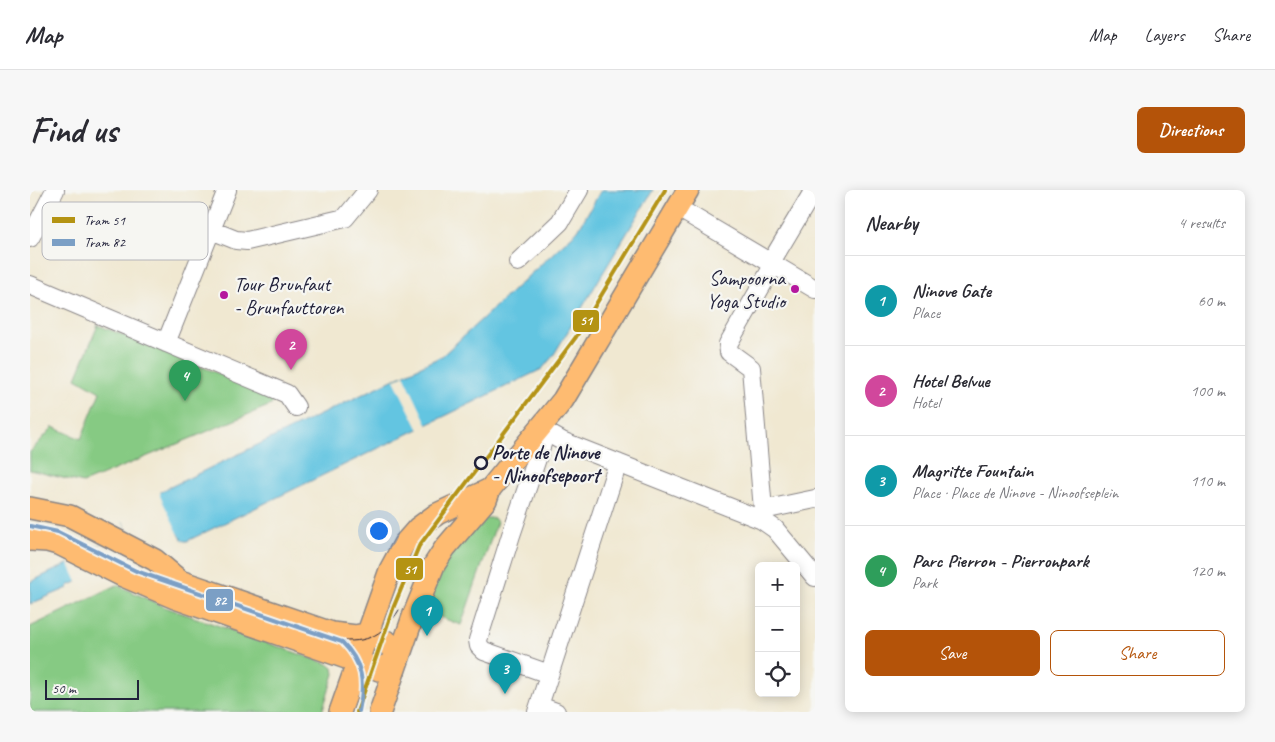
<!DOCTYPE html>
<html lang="en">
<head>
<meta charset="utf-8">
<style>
	:root { --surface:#fff; --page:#f7f7f7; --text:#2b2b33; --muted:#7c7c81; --line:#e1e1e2; --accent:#b45309 }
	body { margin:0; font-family:Caveat,sans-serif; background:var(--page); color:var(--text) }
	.controls { position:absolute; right:15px; bottom:15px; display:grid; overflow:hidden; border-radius:8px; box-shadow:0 2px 12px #0003 }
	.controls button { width:45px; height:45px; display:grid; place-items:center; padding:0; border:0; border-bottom:1px solid var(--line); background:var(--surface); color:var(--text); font:25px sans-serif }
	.scale { position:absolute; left:15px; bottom:12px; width:94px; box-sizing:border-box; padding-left:5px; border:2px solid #22223b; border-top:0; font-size:14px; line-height:18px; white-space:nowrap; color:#22223b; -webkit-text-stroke:4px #f6f6f2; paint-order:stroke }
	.you { position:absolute; left:348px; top:340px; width:18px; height:18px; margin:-12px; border:4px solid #fff; border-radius:50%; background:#1a73e8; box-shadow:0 0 0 8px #1a73e833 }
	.badge { display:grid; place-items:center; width:32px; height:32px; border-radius:50%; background:var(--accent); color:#fff; font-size:16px; font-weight:700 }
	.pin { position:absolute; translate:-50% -41px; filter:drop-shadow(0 1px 2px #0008) }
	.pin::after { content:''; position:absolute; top:26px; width:18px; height:15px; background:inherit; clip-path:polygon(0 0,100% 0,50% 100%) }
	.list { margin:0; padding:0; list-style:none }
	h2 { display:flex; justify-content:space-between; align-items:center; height:65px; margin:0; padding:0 20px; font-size:21px }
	h2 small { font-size:16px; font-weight:400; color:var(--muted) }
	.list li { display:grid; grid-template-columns:32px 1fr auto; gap:15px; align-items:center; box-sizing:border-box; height:90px; padding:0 20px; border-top:1px solid var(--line) }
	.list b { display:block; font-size:19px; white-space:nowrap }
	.list p { margin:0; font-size:16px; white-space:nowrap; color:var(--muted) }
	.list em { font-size:16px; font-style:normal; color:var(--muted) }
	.actions { display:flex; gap:10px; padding:15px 20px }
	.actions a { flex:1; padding:11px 0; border:1px solid var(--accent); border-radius:8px; text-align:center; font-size:18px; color:var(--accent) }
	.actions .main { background:var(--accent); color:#fff }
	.icon { flex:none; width:28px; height:28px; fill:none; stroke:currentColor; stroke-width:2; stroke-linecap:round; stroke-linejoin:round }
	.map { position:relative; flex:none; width:785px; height:522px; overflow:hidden; border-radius:8px }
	header { display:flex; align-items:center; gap:30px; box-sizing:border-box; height:70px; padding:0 25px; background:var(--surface); border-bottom:1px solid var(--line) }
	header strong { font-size:24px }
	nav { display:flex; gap:28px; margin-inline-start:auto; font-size:18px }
	.intro { display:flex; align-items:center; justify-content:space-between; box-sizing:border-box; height:120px; padding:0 30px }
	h1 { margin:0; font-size:35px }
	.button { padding:12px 22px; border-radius:8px; background:var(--accent); color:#fff; font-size:18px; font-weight:700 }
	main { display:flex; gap:30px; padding:0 30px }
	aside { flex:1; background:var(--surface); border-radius:8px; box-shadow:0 2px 12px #0003 }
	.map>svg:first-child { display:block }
	.green { fill:#86ca83; stroke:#54765f }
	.water { fill:#63c5e1; stroke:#42748e }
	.pier { fill:#f0e8d1 }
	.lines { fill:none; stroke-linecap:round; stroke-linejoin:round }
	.minor-casing { stroke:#898586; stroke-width:20 }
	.major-casing { stroke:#898586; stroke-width:24 }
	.minor { stroke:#fff; stroke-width:18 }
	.major { stroke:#febb71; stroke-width:21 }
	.tram { stroke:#22223b; stroke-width:1 }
	.tram-1-casing { stroke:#f6f6f2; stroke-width:8 }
	.tram-2-casing { stroke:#f6f6f2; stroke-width:8 }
	.tram-1 { stroke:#b49312; stroke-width:4 }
	.tram-2 { stroke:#7b9fc5; stroke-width:4 }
	.poi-dot { fill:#b5179e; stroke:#f6f6f2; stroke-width:2 }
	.stop-dot { fill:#f6f6f2; stroke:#22223b; stroke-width:2.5 }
	.labels { text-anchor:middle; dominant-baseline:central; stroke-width:4.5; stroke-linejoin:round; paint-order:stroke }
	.poi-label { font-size:20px; fill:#22223b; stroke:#f6f6f2; text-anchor:end }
	.stop-label { font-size:20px; font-weight:bold; fill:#22223b; stroke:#f6f6f2; text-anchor:start }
	.key { fill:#f6f6f2; stroke:#b6b6bb; stroke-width:1 }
	.key-label { font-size:14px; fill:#22223b }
	.line-badge { stroke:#f6f6f2; stroke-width:2 }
	.badge-label { font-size:14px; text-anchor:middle; font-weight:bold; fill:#fff }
</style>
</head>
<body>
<header>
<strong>Map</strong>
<nav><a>Map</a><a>Layers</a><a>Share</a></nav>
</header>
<div class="intro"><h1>Find us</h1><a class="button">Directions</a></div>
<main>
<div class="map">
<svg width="785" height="522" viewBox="0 0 785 522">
	<rect width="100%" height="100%" fill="#f6f6f2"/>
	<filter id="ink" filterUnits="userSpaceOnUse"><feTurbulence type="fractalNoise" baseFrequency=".02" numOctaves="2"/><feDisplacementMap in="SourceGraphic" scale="10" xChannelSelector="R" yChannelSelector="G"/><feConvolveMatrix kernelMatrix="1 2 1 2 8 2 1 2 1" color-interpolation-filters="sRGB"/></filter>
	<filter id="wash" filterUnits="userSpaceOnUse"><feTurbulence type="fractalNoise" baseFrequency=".0096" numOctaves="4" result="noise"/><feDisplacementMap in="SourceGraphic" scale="20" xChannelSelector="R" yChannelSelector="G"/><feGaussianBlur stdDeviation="1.12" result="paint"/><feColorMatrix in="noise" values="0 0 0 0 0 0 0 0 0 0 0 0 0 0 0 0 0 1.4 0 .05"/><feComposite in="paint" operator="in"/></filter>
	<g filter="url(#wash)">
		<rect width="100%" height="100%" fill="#f0e8d1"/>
		<!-- green -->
		<path class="green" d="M68,135L247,207L241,215L53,293L0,280V262L23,237L51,249L70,202L46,188Z
			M455,328H464L467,332L431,435L391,420L412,375L449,330Z
			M87,395L135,417L298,474L303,478L304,484L292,522H0V437Z"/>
		<!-- water -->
		<path class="water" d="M571,0H623L523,166L512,179L157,351H153L148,343L38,396V398L0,414V392L38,374L42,368L98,341L93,331L132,301L412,166L548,40Z"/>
		<!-- pier -->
		<path class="pier" d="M374,185L398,236L389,240L364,190Z
			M131,298L130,306L151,349L158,354L151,353L147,346L48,394L37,370L98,341L92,329Z"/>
	</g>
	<g filter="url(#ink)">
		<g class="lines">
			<defs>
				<path id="minor" d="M648,18L785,99
					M181,40L206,50L217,51L315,28L338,0
					M0,48L25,0
					M488,72L530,32L549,0
					M0,95L257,204L266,217
					M136,153L197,0
					M509,238L532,251L732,330L745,339L785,387
					M516,242L481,345L448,450L449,456L454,461L519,484
					M733,320L721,178L699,162L698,154L740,81L741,72L784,0
					M729,328L733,320L785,309
					M509,516L526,522
					M507,522L588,273"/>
				<path id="major" d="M0,318L40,326L125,370L150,391L302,443L326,446L339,443
					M0,350L17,351L31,355L93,386L145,408L342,477L349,480L367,469L358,452L338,445L326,446
					M310,522L360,380L374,354L388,338L407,324L460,299
					M350,522L384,424L404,375L415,358L456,310L460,299L533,210L658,0"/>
			</defs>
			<!-- minor casing -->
			<use href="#minor" class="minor-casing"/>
			<!-- major casing -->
			<use href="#major" class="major-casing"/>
			<!-- minor -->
			<use href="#minor" class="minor"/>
			<!-- major -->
			<use href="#major" class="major"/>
			<!-- tram -->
			<path class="tram" d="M301,449C333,455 352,448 369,420"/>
			<defs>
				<path id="tram-1" d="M327,522L364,416L389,356L546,147L635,0"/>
				<path id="tram-2" d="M0,336L28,342L106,381L312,452C333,473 335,492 329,521"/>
			</defs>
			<!-- tram-1 casing -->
			<use href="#tram-1" class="tram-1-casing"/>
			<!-- tram-2 casing -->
			<use href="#tram-2" class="tram-2-casing"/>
			<!-- tram-1 -->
			<use href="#tram-1" class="tram-1"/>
			<!-- tram-2 -->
			<use href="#tram-2" class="tram-2"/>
		</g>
	</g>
	<!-- markers -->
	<g class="poi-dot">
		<circle cx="765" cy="99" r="5"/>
		<circle cx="194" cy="105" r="5"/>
	</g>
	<circle class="stop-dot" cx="451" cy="273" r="6"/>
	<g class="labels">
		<!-- poi labels -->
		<g class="poi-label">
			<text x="755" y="88">Sampoorna<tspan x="755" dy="23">Yoga Studio</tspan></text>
			<text x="204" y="94" text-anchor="start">Tour Brunfaut<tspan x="204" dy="23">- Brunfauttoren</tspan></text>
		</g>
		<!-- stop labels -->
		<g class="stop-label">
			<text x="462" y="262">Porte de Ninove<tspan x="462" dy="23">- Ninoofsepoort</tspan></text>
		</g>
	</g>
	<!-- legend -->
	<rect x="12" y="12" width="166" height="58" rx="8" class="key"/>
	<rect x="22" y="27" width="23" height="6" fill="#b49312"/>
	<rect x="22" y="49" width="23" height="7" fill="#7b9fc5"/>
	<g class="key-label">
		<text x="54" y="35">Tram 51</text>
		<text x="54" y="57">Tram 82</text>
	</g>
	<g class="line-badge">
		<rect x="542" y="119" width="28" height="24" rx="5" fill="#b49312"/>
		<rect x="365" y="367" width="29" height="24" rx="5" fill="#b49312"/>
		<rect x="175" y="398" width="29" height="24" rx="5" fill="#7b9fc5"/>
	</g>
	<g class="badge-label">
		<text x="556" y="135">51</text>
		<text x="380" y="384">51</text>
		<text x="190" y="415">82</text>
	</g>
</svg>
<div class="controls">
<button>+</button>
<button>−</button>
<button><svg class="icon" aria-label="locate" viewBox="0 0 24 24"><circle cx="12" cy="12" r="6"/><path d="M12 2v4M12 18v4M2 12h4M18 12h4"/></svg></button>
</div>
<div class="scale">50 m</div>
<div class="you"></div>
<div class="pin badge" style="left:397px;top:446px;background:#0f9aa8">1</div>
<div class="pin badge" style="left:261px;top:180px;background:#d1479c">2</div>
<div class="pin badge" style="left:475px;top:504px;background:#0f9aa8">3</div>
<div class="pin badge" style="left:155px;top:211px;background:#2e9e5b">4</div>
</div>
<aside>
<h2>Nearby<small>4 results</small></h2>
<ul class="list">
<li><span class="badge" style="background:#0f9aa8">1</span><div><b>Ninove Gate</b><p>Place</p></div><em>60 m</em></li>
<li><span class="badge" style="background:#d1479c">2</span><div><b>Hotel Belvue</b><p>Hotel</p></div><em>100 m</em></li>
<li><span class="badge" style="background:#0f9aa8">3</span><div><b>Magritte Fountain</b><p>Place · Place de Ninove - Ninoofseplein</p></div><em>110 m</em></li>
<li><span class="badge" style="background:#2e9e5b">4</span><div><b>Parc Pierron - Pierronpark</b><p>Park</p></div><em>120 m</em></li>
</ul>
<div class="actions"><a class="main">Save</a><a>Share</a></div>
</aside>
</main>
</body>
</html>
